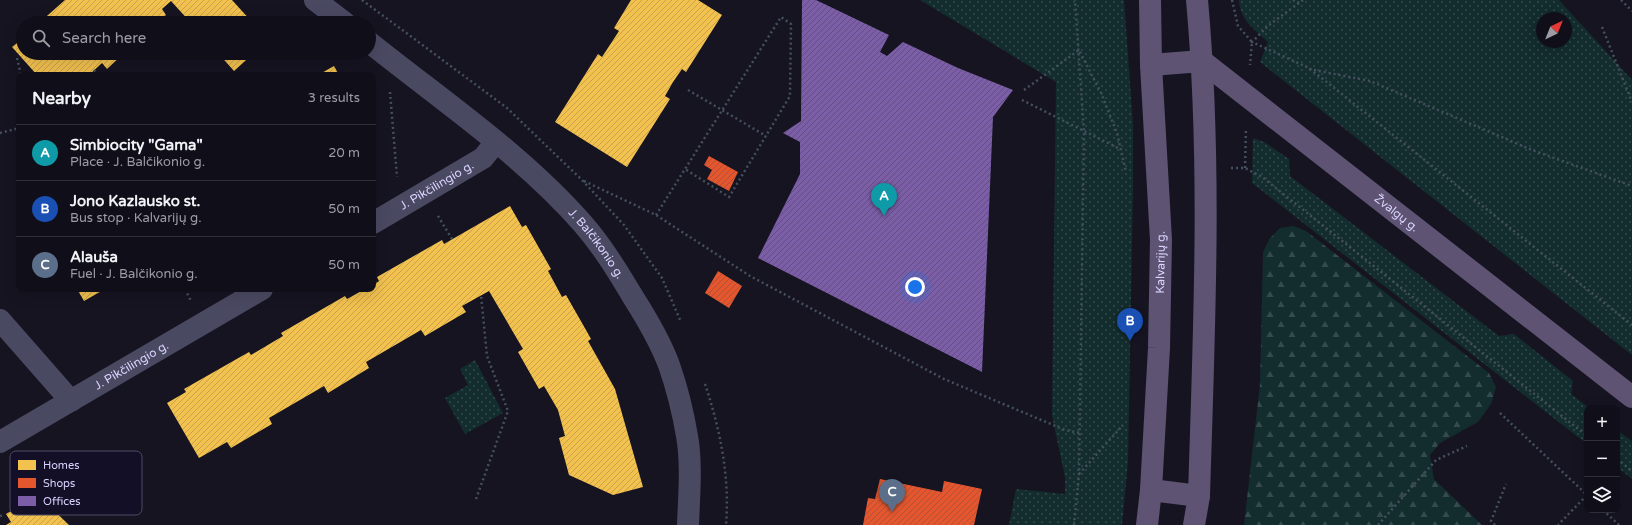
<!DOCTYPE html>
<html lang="en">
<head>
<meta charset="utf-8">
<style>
	:root { --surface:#100f19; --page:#1e1d26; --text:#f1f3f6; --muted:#9c9ca2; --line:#302f38; --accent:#9591b1 }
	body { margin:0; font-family:"Varela Round",sans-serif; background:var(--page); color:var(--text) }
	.controls { position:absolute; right:12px; bottom:12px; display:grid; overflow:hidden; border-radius:8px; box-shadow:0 4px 16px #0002 }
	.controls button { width:36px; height:36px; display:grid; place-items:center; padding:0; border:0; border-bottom:1px solid var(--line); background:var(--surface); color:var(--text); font:20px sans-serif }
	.compass { position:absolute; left:1536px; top:12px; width:36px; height:36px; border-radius:50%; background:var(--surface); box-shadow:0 4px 16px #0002; rotate:43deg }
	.you { position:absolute; left:915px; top:287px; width:14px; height:14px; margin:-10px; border:3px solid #fff; border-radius:50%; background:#1a73e8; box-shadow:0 0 0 6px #1a73e833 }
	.badge { display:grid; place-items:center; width:26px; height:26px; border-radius:50%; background:var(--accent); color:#fff; font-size:13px; font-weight:700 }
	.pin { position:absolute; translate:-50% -33px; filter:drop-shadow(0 1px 2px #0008) }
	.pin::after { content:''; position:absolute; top:21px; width:14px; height:12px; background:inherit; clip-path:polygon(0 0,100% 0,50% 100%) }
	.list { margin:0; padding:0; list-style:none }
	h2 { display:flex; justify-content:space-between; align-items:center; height:52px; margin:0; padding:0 16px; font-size:17px }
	h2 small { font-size:13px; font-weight:400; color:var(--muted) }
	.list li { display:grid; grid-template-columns:26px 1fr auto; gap:12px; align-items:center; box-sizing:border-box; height:56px; padding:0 16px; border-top:1px solid var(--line) }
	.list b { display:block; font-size:15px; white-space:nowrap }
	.list p { margin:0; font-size:13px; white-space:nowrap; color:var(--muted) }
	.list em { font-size:13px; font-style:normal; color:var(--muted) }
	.icon { flex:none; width:22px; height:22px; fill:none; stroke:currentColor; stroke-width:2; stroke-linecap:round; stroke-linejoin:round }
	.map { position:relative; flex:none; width:1632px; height:525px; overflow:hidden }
	.search { position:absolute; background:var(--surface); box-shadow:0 4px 16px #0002; left:16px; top:16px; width:360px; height:44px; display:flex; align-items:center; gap:10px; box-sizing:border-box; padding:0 14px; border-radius:22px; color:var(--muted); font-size:15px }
	.panel { position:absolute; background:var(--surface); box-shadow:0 4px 16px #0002; left:16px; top:72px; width:360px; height:220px; border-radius:8px }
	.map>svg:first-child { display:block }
	.grass { fill:url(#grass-dots); fill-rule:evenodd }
	.forest { fill:url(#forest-firs) }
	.homes { fill:url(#homes-hatch) }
	.shops { fill:url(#shops-hatch) }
	.offices { fill:url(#offices-hatch) }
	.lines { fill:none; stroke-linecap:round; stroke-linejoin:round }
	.path { stroke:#44505f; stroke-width:2.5; stroke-dasharray:2 3; stroke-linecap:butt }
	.minor { stroke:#4a4962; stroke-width:22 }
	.major { stroke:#5e5373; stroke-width:22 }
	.labels { text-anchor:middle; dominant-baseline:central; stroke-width:4; stroke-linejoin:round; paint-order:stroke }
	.street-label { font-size:12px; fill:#d9d4ff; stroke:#130f26 }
	.key { fill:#130f26; stroke:#4e4a67; stroke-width:1 }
	.key-label { font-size:11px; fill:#d9d4ff }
</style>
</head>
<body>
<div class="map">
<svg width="1632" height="525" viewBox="0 0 1632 525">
	<defs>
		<pattern id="grass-dots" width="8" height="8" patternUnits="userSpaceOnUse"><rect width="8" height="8" fill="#132c2d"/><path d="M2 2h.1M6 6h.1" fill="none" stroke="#354a4c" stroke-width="1.8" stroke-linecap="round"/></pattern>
		<pattern id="forest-firs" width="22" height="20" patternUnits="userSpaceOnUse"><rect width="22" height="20" fill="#132c2d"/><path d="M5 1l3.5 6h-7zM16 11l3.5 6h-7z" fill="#354a4c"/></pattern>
		<pattern id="homes-hatch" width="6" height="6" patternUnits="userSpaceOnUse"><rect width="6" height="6" fill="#f2c14e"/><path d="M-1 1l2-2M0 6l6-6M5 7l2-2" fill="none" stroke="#c6a14e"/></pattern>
		<pattern id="shops-hatch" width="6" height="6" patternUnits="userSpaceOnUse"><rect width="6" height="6" fill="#e4572e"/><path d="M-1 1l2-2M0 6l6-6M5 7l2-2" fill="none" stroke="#b35037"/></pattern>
		<pattern id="offices-hatch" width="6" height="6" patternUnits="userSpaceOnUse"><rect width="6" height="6" fill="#7b5ea7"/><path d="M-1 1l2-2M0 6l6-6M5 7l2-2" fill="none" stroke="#61507e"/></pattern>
	</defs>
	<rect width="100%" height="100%" fill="#161421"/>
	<!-- grass -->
	<path class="grass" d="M920,0H1124L1133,125V189L1128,462L1122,525H1009L1016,489L1065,494V477L1052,416L1056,82Z
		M1239,0H1559L1632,80V355L1260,62L1268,42C1254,29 1240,20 1239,0ZM1542,18H1566V42H1542Z
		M1253,138L1264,142L1289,159L1290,176L1499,336L1514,334L1573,381L1571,394L1589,408H1587V444L1252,183Z
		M475,360L503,413L465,434L445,398L468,385L460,369Z
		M1617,430L1632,441V479L1617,467Z"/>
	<!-- forest -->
	<path class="forest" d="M1293,226L1306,231L1489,373L1496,387L1491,404L1478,422L1440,443L1430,455L1434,479L1482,525H1244L1260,384L1263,252L1270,238L1280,228Z"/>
	<!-- homes -->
	<path class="homes" d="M65,0H232L252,22L255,21L257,23H191L171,1L162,9L166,15L157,23H39Z
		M631,0H698L722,15L686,72L682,69L673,82L665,96L670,99L627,167L555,122L598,54L602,57L619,31L614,28Z
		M23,38V53H124L107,69L102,63L89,75H37L12,47Z
		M218,53H254L234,71Z
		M334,66L339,75H318Z
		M510,206L522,227L526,225L551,269L548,271L562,297L566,295L586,330L591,339L588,341L615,389L643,487L613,495L569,475L559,438L565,436L558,410L544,386L539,389L518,352L523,349L489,291L462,306L466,312L425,336L421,330L366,362L369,368L328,393L324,386L269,418L272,424L231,448L227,442L199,458L167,403L186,392L184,389L249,352L251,355L283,336L281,333L345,296L347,299L365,289H373V285L379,281L377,277L442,240L444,244Z
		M77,289H105L84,301Z
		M38,495L69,525H6L11,522L6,514Z"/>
	<!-- shops -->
	<path class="shops" d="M709,156L738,172L729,191L707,179L712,170L704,165Z
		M718,271L742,286L729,308L705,293Z
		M880,479L942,492L944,481L982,489L974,525H863L868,498L875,499Z"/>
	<!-- offices -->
	<path class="offices" d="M802,0H816L889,35L880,52L887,56L903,42L958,68L1013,90L993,117L982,372L758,258L800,174V142L783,133L801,121Z"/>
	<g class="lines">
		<!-- path -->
		<path class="path" d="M362,0L507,108L582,180L624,225L662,278L681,322
			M1232,0L1238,26L1252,42L1250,65
			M1293,0L1299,3
			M1303,0L1269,25L1252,42L1309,68L1632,325
			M1621,0L1632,11
			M1602,27L1632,102
			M17,58L21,75
			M1309,69L1370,81L1532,150L1632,186
			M94,70L98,75
			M688,90L766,136
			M1024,90L1079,50L1101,93L1117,133L1126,172
			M390,92L397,177
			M1022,100L1120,149
			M0,133L19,128
			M1231,168H1245L1262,177L1587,436
			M1245,168L1246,128
			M584,181L656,215L750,276L944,379L1065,430L1080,433
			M656,215L781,17L791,24L790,96L729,197L685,169
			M438,216L452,239
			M185,289L191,301
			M705,384C720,429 730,477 726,525
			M1500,413L1587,495L1558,525
			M1617,459L1632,471
			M1079,474L1123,425
			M476,499L508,411L487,356L481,295
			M1603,510L1619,525
			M0,516L3,515
			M1074,525L1079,474L1084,132L1075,0
			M1378,525L1436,460L1467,446
			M1495,525L1491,521L1506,484"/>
		<!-- minor -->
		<g class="minor">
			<path d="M315,0L345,23"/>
			<path id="s1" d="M369,42C440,99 523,155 583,224C603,247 618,272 633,297C647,319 660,341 669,365C677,388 683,412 687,436C692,464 689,497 688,525"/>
			<path id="s2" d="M373,223L483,158L496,142"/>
			<path d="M0,320L71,401"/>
			<path id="s3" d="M0,442L262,289"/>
		</g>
		<!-- major -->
		<g class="major">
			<path id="s4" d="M1151,65L1202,61L1632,397"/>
			<path d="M1151,490L1199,496"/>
			<path id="s5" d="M1147,525L1151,490L1159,348L1161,240L1151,65L1150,0"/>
			<path d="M1194,525L1199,496C1204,330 1212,165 1197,0"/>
		</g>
	</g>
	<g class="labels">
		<!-- street labels -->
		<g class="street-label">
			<text stroke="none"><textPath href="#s2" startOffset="74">J. Pikčilingio g.</textPath></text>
			<text stroke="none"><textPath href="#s4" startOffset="298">Žvalgų g.</textPath></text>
			<text stroke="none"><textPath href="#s1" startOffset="305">J. Balčikonio g.</textPath></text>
			<text stroke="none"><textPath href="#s5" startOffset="263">Kalvarijų g.</textPath></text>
			<text stroke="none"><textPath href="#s3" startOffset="152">J. Pikčilingio g.</textPath></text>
		</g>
	</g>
	<!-- legend -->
	<rect x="10" y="451" width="132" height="64" rx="6" class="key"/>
	<rect x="18" y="460" width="18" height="10" fill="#f2c14e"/>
	<rect x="18" y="478" width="18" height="10" fill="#e4572e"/>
	<rect x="18" y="496" width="18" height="10" fill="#7b5ea7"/>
	<g class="key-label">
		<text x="43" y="469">Homes</text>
		<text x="43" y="487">Shops</text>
		<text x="43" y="505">Offices</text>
	</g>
</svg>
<div class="controls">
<button>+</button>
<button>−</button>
<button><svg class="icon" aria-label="layers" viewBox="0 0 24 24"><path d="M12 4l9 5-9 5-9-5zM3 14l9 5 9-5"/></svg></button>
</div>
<svg class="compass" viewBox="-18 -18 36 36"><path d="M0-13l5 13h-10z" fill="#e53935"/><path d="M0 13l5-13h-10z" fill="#9c9ca2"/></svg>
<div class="you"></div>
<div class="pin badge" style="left:884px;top:216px;background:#0f9aa8">A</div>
<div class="pin badge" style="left:1130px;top:341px;background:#1a4fb4">B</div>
<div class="pin badge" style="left:892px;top:512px;background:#5c6f8a">C</div>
<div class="search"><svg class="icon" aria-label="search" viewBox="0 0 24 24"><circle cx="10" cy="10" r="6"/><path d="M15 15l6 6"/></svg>Search here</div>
<section class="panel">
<h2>Nearby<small>3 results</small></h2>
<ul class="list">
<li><span class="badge" style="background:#0f9aa8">A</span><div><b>Simbiocity &quot;Gama&quot;</b><p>Place · J. Balčikonio g.</p></div><em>20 m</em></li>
<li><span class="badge" style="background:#1a4fb4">B</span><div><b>Jono Kazlausko st.</b><p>Bus stop · Kalvarijų g.</p></div><em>50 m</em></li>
<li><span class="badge" style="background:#5c6f8a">C</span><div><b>Alauša</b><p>Fuel · J. Balčikonio g.</p></div><em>50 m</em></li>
</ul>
</section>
</div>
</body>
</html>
